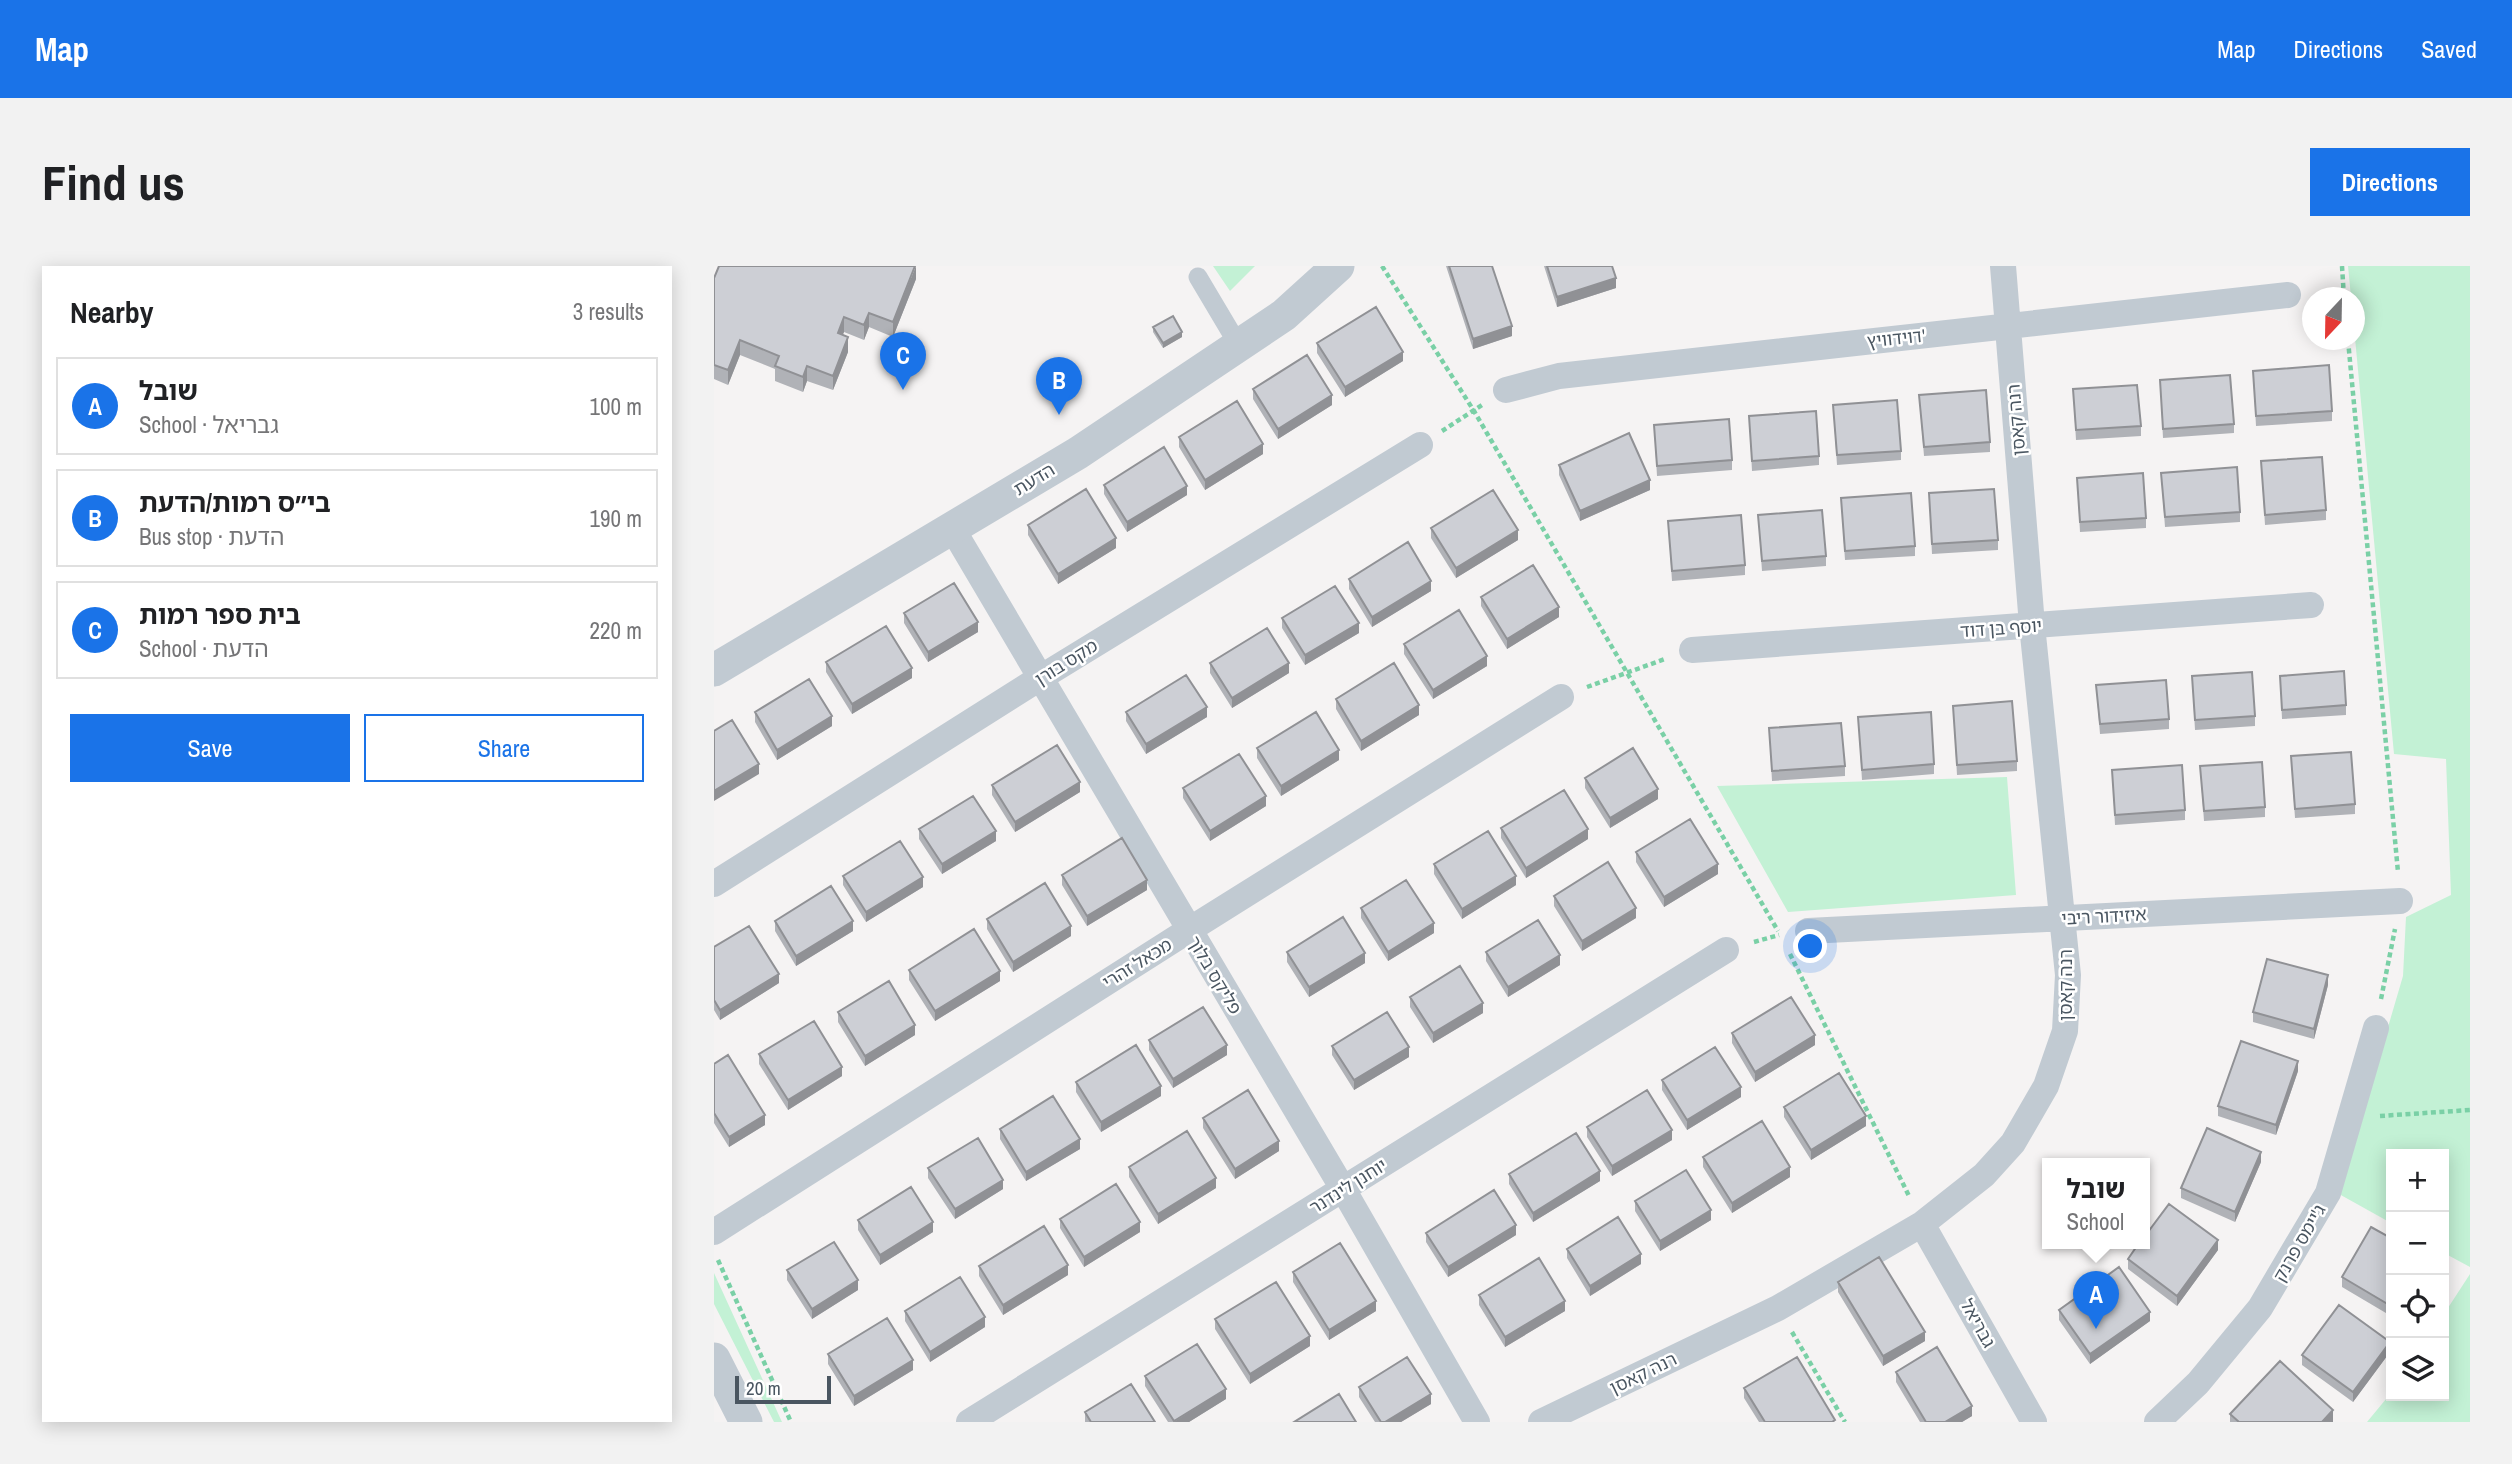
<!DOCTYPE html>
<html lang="en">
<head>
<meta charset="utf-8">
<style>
	:root { --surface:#fff; --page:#f2f2f2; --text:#202124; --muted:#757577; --line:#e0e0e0; --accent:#1a73e8 }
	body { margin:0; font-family:"Archivo Narrow","Noto Sans Hebrew",sans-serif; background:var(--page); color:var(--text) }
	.controls { position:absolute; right:21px; bottom:21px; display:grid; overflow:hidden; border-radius:0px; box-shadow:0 4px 18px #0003 }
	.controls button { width:63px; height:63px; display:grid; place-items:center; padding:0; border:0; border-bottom:2px solid var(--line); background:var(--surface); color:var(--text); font:35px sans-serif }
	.compass { position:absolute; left:1588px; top:21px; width:63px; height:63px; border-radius:50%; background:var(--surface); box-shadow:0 4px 18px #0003; rotate:202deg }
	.scale { position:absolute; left:21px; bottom:18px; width:96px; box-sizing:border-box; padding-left:7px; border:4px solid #4a5661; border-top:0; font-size:19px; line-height:24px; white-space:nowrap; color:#4a5661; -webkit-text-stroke:5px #fff; paint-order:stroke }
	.you { position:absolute; left:1097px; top:681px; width:24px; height:24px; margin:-18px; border:5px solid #fff; border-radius:50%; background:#1a73e8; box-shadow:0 0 0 10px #1a73e833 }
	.badge { display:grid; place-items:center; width:46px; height:46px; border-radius:50%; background:var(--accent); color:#fff; font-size:23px; font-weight:700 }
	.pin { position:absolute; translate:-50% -58px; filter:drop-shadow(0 2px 4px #0008) }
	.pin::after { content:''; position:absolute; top:37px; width:24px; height:21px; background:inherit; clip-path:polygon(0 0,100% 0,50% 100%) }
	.popup { position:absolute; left:1328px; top:892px; width:108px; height:91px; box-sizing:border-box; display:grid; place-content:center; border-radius:0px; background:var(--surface); filter:drop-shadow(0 2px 5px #0005); font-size:23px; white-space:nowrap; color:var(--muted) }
	.popup b { font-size:26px; color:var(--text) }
	.popup::after { content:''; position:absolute; left:50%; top:100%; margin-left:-14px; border:14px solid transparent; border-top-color:var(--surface) }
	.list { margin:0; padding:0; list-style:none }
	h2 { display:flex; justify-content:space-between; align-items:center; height:91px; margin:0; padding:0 28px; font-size:30px }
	h2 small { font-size:23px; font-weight:400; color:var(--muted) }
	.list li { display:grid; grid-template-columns:46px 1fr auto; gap:21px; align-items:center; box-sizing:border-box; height:98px; margin:0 14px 14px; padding:0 14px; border:2px solid var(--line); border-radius:0px }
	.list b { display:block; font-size:26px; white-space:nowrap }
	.list p { margin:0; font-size:23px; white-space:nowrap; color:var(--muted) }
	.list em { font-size:23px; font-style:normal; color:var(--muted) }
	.actions { display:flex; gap:14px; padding:21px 28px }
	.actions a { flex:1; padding:16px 0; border:2px solid var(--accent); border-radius:0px; text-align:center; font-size:24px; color:var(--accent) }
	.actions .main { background:var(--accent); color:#fff }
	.icon { flex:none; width:38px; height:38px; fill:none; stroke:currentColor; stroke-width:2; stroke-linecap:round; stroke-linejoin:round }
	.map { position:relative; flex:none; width:1756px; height:1156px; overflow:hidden; border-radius:0px }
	header { display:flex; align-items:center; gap:42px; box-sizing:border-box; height:98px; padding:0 35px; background:var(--accent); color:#fff }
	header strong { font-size:33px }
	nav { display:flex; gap:38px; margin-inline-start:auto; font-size:24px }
	.intro { display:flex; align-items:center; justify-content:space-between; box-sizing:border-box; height:168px; padding:0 42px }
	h1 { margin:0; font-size:49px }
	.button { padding:18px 32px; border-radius:0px; background:var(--accent); color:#fff; font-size:24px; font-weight:700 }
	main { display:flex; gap:42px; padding:0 42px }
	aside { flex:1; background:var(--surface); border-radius:0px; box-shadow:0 4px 18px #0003 }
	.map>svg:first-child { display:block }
	.green { fill:#c3f1d5 }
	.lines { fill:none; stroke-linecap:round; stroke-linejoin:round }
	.path { stroke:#7ad0a6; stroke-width:4.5; stroke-dasharray:5 3.5; stroke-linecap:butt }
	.pedestrian { stroke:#c1cad2; stroke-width:19 }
	.minor { stroke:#c1cad2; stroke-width:26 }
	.tertiary { stroke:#c1cad2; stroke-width:33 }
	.wall { fill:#b0b2b7 }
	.shaded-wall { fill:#909195 }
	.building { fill:#cdcfd5; stroke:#909195; stroke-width:2 }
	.labels { text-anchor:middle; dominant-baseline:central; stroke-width:5; stroke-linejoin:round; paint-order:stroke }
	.street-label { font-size:18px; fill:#4a5661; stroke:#fff }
</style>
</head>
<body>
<header>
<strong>Map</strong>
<nav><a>Map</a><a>Directions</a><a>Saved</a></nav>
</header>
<div class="intro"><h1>Find us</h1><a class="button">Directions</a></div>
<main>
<aside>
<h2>Nearby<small>3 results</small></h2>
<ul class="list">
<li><span class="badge">A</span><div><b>שובל</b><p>School · גבריאל</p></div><em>100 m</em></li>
<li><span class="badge">B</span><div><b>בי״ס רמות/הדעת</b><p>Bus stop · הדעת</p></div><em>190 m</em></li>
<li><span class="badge">C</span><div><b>בית ספר רמות</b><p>School · הדעת</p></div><em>220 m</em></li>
</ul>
<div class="actions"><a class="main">Save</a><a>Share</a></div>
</aside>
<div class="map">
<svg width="1756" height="1156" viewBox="0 0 1756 1156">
	<rect width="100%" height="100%" fill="#f5f3f3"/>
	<!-- green -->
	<path class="green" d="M499,0H541L516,25Z
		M1634,0H1756V1001L1730,987V888H1677V957L1625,928L1689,710L1692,651L1737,629L1732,493L1680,488L1641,72L1640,32L1637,31Z
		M1293,511L1302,629L1074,646L1003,520Z
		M0,1007L68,1156H60L0,1038Z
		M1756,1008V1156H1653L1677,1127V1130H1730V1048Z"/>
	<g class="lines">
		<!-- path -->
		<path class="path" d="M668,0L760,145L1064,665
			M1628,0L1630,32
			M1634,74L1684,606
			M728,165L768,139
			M873,421L951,393
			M1040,676L1065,669
			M1076,688L1196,932
			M1667,733L1681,663
			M1666,850L1756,844
			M4,994L77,1156
			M1078,1066L1131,1156"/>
		<!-- pedestrian -->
		<path class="pedestrian" d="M484,11L525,80"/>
		<!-- minor -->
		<path class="minor" d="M792,124L845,110L1574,29
			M238,262L629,923L763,1156
			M978,384L1597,339
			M0,618L326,412L706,179
			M1094,665L1686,635
			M1208,958L1320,1156
			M0,966L475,664L847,431
			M255,1156L1012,684
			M827,1156L1064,1042L1208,958L1270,909L1299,877L1332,820L1351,765L1354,709L1318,359L1289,0
			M1443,1156L1484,1117L1546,1042L1614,927L1662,762"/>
		<!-- tertiary -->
		<path class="tertiary" d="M0,404L364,187L570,49L624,0
			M0,1093L32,1156"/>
	</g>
	<!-- wall -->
	<path class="wall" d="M732,0H778L798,70L759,83Z
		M830,0H898L902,22L843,41Z
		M0,12L202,13L179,71L155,61L150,74L130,66L128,69L134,86L119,124L93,115L89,126L61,115V103L26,89L14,119L0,113Z
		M439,61L468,71L449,82L439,66Z
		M603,77L689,95L631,131L603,87Z
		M1539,105L1618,145V155L1542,160Z
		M1446,114L1520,158V167L1449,172Z
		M539,123L618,139L564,173L539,133Z
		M1359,123L1427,160V170L1362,174Z
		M1205,129L1276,176V186L1210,190Z
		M1119,139L1187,185V194L1123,199Z
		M1035,150L1105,190V199L1038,205Z
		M940,159L1018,194V204L943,210Z
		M465,171L549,188L491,224L465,181Z
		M1547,195L1612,244V254L1551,259Z
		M845,199L936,224L866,255L845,209Z
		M1447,207L1526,246V256L1451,261Z
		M1363,212L1432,252V262L1366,266Z
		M390,219L473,229L413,266L390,228Z
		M1215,227L1284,274V284L1218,288Z
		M1127,232L1201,280V290L1131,294Z
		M1044,249L1112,290V300L1048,305Z
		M954,255L1031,299V309L958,315Z
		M314,259L402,282L344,318L314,269Z
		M717,262L804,274L742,312L717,272Z
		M635,313L717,325L658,361L635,323Z
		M767,331L845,351L793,383L767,340Z
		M190,347L264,366L214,396L190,357Z
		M568,352L645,367L591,399L568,362Z
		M690,378L773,400L719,433L690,388Z
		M112,396L198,412L138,448L112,406Z
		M496,397L575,407L518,442L496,407Z
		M1478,410L1541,450V460L1481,464Z
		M1566,410L1632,439V449L1568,453Z
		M1382,419L1455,453V463L1386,468Z
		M622,433L705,449L647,485L622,443Z
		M1239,440L1303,495V505L1243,509Z
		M41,446L118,460L63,494L41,456Z
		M412,446L493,451L432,488L412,455Z
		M1144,451L1220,498V508L1148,514Z
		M1055,462L1131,500V510L1058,515Z
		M543,482L625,494L567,530L543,492Z
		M1577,490L1641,538V548L1581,552Z
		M1486,500L1551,541V551L1490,555Z
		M1398,504L1471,544V554L1401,559Z
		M871,512L944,533L896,562L871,522Z
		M278,519L366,526L301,566L278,529Z
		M469,522L552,540L496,575L469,532Z
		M787,562L874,573L812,612L787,572Z
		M205,563L282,575L228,608L205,573Z
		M922,586L1004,608L950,641L922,596Z
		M720,598L802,619L748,653L720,608Z
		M348,609L433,624L373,660L348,619Z
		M129,610L209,621L152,656L129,619Z
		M840,630L922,652L868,685L840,640Z
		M647,642L720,667L674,695L647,652Z
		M273,653L357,670L299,706L273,663Z
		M61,655L139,665L82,700L61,665Z
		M0,681L65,717L6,754L0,744Z
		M573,686L651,697L595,731L573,696Z
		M772,686L846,699L794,731L772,695Z
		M195,704L286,715L221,755L195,714Z
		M1614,719L1600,773L1539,756V746Z
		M696,731L769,747L719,777L696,741Z
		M124,746L201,769L151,800L124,756Z
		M1018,767L1101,779L1041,816L1018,777Z
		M435,774L513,789L459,822L435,784Z
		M618,780L695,791L640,824L618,789Z
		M45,788L128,810L74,844L45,798Z
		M0,798L51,859L15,881L0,857Z
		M1584,805L1562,869L1504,850V840Z
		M948,814L1027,831L973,864L948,824Z
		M362,816L447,830L387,866L362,826Z
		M1070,841L1152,860L1097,894L1070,851Z
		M489,852L565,885L521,913L489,862Z
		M873,861L958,874L898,910L873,871Z
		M286,863L366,883L312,915L286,873Z
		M989,891L1076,911L1018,947L989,901Z
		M1547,896L1521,956L1467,932V922Z
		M415,901L502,922L444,958L415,911Z
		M214,902L289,923L241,953L214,912Z
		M795,908L886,915L819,956L795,918Z
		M921,935L997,954L946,985L921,945Z
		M346,953L426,966L370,1001L346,962Z
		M144,954L219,966L166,999L144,964Z
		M712,967L802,969L734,1011L712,976Z
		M1677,972V1050L1628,1021V1011Z
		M853,983L927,998L876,1030L853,992Z
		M1504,984L1463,1040L1414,1003V993Z
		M265,1000L354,1009L289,1049L265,1010Z
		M73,1004L144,1024L98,1053L73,1014Z
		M579,1006L662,1045L615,1074L579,1016Z
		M1124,1016L1211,1075L1169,1100L1124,1026Z
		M765,1029L851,1045L791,1081L765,1039Z
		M1345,1044L1436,1055L1376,1098L1345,1054Z
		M191,1045L271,1061L216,1096L191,1055Z
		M501,1053L596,1080L536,1118L501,1063Z
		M1676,1086L1639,1136L1588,1099V1089Z
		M114,1088L199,1104L140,1140L114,1098Z
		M1182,1106L1258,1150L1248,1156H1206L1182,1116Z
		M431,1110L512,1133L475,1156H454L431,1120Z
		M645,1121L717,1138L687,1156H661L645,1131Z
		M1030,1122L1121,1156H1045L1030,1132Z
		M371,1146L441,1156H371Z
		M1516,1148L1619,1156H1516Z"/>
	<!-- shaded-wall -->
	<path class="shaded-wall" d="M202,0V13L179,71V56Z
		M902,12V22L843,41V31Z
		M155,47V61L150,74V59Z
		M130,51V66L124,82V67Z
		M798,60V70L759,83V73Z
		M468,66V71L449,82V77Z
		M134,71V86L119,124V110Z
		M26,74V89L14,119V104Z
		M689,86V95L631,131V121Z
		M93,100V115L89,126V111Z
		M618,129V139L564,173V163Z
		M549,178V188L491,224V214Z
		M936,214V224L866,255V245Z
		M473,220V229L413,266V256Z
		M804,264V274L742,312V302Z
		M402,272V282L344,318V308Z
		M717,315V325L658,361V351Z
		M845,341V351L793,383V373Z
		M264,356V366L214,396V386Z
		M645,357V367L591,399V389Z
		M773,390V400L719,433V424Z
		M575,397V407L518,442V432Z
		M198,402V412L138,448V438Z
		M705,439V449L647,485V475Z
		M493,441V451L432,488V478Z
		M118,450V460L63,494V484Z
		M625,484V494L567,530V520Z
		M45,498V508L0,535V525Z
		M366,516V526L301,566V556Z
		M944,523V533L896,562V552Z
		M552,530V540L496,575V565Z
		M874,563V573L812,612V602Z
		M282,565V575L228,608V598Z
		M1004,598V608L950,641V631Z
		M802,610V619L748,653V643Z
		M209,611V621L152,656V646Z
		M433,614V624L373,660V650Z
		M922,642V652L868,685V675Z
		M139,655V665L82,700V690Z
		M720,657V667L674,695V686Z
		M357,660V670L299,706V696Z
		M651,687V697L595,731V721Z
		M846,689V699L794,731V721Z
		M286,705V715L221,755V745Z
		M65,708V717L6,754V744Z
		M1614,709V719L1600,773V763Z
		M769,737V747L719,777V767Z
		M201,759V769L151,800V790Z
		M1101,769V779L1041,816V806Z
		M513,779V789L459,822V813Z
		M695,781V791L640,824V814Z
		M1584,795V805L1562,869V859Z
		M128,801V810L74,844V834Z
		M447,820V830L387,866V856Z
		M1027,821V831L973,864V854Z
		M51,849V859L15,881V871Z
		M1152,850V860L1097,894V884Z
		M958,864V874L898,910V900Z
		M366,873V883L312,915V906Z
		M565,875V885L521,913V903Z
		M1547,886V896L1521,956V946Z
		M1076,901V911L1018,947V937Z
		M886,905V915L819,956V947Z
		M502,912V922L444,958V948Z
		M289,914V923L241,953V943Z
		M997,944V954L946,985V975Z
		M219,956V966L166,999V989Z
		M426,956V966L370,1001V991Z
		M802,959V969L734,1011V1001Z
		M1504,974V984L1463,1040V1030Z
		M927,988V998L876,1030V1020Z
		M354,999V1009L289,1049V1039Z
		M144,1014V1024L98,1053V1043Z
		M662,1035V1045L615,1074V1064Z
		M851,1035V1045L791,1081V1071Z
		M1436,1046V1055L1376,1098V1088Z
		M271,1051V1061L216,1096V1086Z
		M1211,1066V1075L1169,1100V1090Z
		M596,1070V1080L536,1118V1108Z
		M1676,1076V1086L1639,1136V1126Z
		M199,1094V1104L140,1140V1130Z
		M512,1123V1133L475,1156H460Z
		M717,1128V1138L687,1156H671Z
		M1258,1140V1150L1248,1156H1231Z
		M1619,1144V1156H1608Z"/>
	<!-- building -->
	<path class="building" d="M5,0H201L179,56L155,47L150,59L130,51L124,67L134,71L119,110L93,100L89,111L61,100L65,90L26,74L14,104L0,99V12Z
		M735,0H778L798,60L759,73Z
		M833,0H898L902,12L843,31Z
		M662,41L689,86L631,121L603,77Z
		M459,50L468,66L449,77L439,61Z
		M593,89L618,129L564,163L539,123Z
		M1615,99L1618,145L1542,150L1539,105Z
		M1516,109L1520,158L1449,163L1446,114Z
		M1423,119L1427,160L1362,164L1359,123Z
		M1272,124L1276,176L1210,181L1205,129Z
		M1183,134L1187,185L1123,189L1119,139Z
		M523,135L549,178L491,214L465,171Z
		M1102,145L1105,190L1038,195L1035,150Z
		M1015,153L1018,194L943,200L940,159Z
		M915,167L936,214L866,245L845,199Z
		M450,181L473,220L413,256L390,219Z
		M1608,191L1612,244L1551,249L1547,195Z
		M1523,201L1526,246L1451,251L1447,207Z
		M1429,207L1432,252L1366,256L1363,212Z
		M372,223L402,272L344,308L314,259Z
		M1280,223L1284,274L1218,278L1215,227Z
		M779,224L804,264L742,302L717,262Z
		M1197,227L1201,280L1131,285L1127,232Z
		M1108,244L1112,290L1048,295L1044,249Z
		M1027,249L1031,299L958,305L954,255Z
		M694,276L717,315L658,351L635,313Z
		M819,299L845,341L793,373L767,331Z
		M240,317L264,356L214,386L190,347Z
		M621,320L645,357L591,389L568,352Z
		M745,344L773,390L719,424L690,378Z
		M172,360L198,402L138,438L112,396Z
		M553,362L575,397L518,432L496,397Z
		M680,397L705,439L647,475L622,433Z
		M1630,405L1632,439L1568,444L1566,410Z
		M1538,406L1541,450L1481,454L1478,410Z
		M472,409L493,441L432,478L412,446Z
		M95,413L118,450L63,484L41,446Z
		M1452,414L1455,453L1386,458L1382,419Z
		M1298,435L1303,495L1243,499L1239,440Z
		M602,446L625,484L567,520L543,482Z
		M1217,446L1220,498L1148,504L1144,451Z
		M18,454L45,498L0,525V465Z
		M1127,457L1131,500L1058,505L1055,462Z
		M343,479L366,516L301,556L278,519Z
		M919,482L944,523L896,552L871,512Z
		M1637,486L1641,538L1581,543L1577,490Z
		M525,488L552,530L496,565L469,522Z
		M1548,496L1551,541L1490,545L1486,500Z
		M1468,499L1471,544L1401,549L1398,504Z
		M850,524L874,563L812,602L787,562Z
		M259,530L282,565L228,598L205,563Z
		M976,553L1004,598L950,631L922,586Z
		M774,565L802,610L748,643L720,598Z
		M408,572L433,614L373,650L348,609Z
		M186,575L209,611L152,646L129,610Z
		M894,596L922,642L868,675L840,630Z
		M692,614L720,657L674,686L647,642Z
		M331,617L357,660L299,696L273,653Z
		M117,620L139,655L82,690L61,655Z
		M629,651L651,687L595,721L573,686Z
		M824,654L846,689L794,721L772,686Z
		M35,660L65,708L6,744L0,734V681Z
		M260,663L286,705L221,745L195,704Z
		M1553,693L1614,709L1600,763L1539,746Z
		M746,700L769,737L719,767L696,731Z
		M175,715L201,759L151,790L124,746Z
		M1077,731L1101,769L1041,806L1018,767Z
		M489,741L513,779L459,813L435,774Z
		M673,746L695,781L640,814L618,780Z
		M100,755L128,801L74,834L45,788Z
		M1527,775L1584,795L1562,859L1504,840Z
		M422,779L447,820L387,856L362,816Z
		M1001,781L1027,821L973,854L948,814Z
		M14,789L51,849L15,871L0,847V798Z
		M1125,807L1152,850L1097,884L1070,841Z
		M534,824L565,875L521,903L489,852Z
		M933,824L958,864L898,900L873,861Z
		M339,830L366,873L312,906L286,863Z
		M1048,855L1076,901L1018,937L989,891Z
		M1493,862L1547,886L1521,946L1467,922Z
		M473,865L502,912L444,948L415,901Z
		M862,867L886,905L819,947L795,908Z
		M264,872L289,914L241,943L214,902Z
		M972,904L997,944L946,975L921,935Z
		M402,918L426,956L370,991L346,953Z
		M197,921L219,956L166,989L144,954Z
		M780,924L802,959L734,1001L712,967Z
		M1455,938L1504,974L1463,1030L1414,993L1425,977H1431V970Z
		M904,951L927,988L876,1020L853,983Z
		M330,960L354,999L289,1039L265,1000Z
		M1657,961L1677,972V1040L1628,1011Z
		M120,976L144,1014L98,1043L73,1004Z
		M626,977L662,1035L615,1064L579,1006Z
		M1165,991L1211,1066L1169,1090L1124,1016Z
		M825,992L851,1035L791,1071L765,1029Z
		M1405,1001L1436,1046L1376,1088L1345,1044Z
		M246,1011L271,1051L216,1086L191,1045Z
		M562,1016L596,1070L536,1108L501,1053Z
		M1625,1039L1676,1076L1639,1126L1588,1089Z
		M173,1052L199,1094L140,1130L114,1088Z
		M483,1078L512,1123L460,1155L431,1110Z
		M1223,1081L1258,1140L1231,1156H1212L1182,1106Z
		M693,1091L717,1128L671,1156H667L645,1121Z
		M1083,1091L1121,1154L1118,1156H1051L1030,1122Z
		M1566,1095L1619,1144L1608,1156H1525L1516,1148Z
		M417,1118L441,1156H377L371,1146Z
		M625,1128L642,1156H580Z"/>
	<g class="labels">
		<!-- street labels -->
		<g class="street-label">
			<text transform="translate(1182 72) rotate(-6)">דוידוויץ'</text>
			<text transform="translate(1302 154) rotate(-95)">רנה קאסן</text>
			<text transform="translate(320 213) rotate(-31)">הדעת</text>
			<text transform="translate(1287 362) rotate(-4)">יוסף בן דוד</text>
			<text transform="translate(352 396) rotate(-32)">מקס בורן</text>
			<text transform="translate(1390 650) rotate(-3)">איזידור ריבי</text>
			<text transform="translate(423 697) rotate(-32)">מכאל זהרי</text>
			<text transform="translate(501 709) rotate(59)">פליקס בלוך</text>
			<text transform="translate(1351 719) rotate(-90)">רנה קאסן</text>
			<text transform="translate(634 920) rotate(-32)">יוחנן לינדנר</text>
			<text transform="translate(1585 977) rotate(-60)">ג'יימס פרנק</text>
			<text transform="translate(1264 1057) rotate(61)">גבריאל</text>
			<text transform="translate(929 1107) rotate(-26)">רנה קאסן</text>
		</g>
	</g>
</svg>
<div class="controls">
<button>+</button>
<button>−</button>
<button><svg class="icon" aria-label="locate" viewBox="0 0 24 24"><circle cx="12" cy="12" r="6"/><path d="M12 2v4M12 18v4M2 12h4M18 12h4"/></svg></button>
<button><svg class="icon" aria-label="layers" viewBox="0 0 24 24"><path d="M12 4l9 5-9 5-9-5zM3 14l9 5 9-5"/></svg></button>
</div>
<svg class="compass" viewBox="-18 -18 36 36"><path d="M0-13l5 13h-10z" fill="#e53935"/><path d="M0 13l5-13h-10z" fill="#757577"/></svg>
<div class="scale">20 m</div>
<div class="you"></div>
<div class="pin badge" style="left:1382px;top:1063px">A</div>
<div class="popup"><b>שובל</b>School</div>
<div class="pin badge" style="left:345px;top:149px">B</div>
<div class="pin badge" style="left:189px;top:124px">C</div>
</div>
</main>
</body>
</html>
